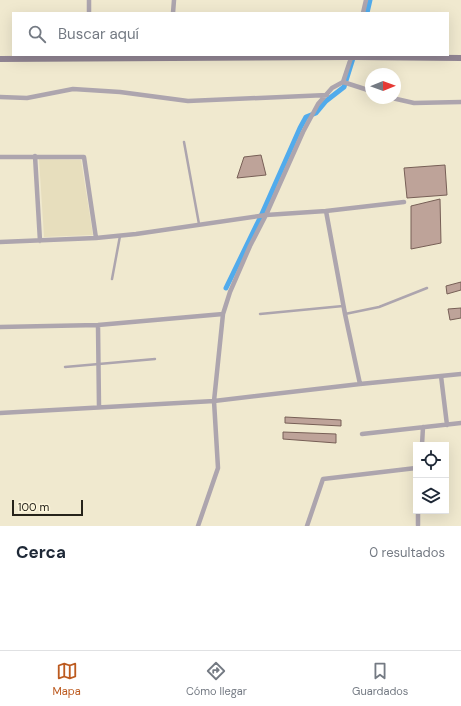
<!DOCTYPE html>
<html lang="es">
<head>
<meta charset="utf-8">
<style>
	:root { --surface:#fff; --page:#f6f6f7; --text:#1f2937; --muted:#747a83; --line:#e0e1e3; --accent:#bc5a1f }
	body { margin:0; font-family:"DM Sans",sans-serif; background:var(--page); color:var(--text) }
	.controls { position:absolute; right:12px; bottom:12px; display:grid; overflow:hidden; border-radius:0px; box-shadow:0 4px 16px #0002 }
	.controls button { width:36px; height:36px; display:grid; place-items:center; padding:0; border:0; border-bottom:1px solid var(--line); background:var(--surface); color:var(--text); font:20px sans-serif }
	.compass { position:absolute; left:365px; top:68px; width:36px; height:36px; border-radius:50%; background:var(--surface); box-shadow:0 4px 16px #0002; rotate:89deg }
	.scale { position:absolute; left:12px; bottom:10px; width:71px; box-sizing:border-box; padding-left:4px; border:2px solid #26231a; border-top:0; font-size:11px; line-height:14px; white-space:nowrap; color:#26231a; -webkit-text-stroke:3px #fdf6dc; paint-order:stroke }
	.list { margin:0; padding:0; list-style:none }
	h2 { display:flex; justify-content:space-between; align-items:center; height:52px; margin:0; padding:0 16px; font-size:17px }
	h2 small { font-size:13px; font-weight:400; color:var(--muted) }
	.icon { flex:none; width:22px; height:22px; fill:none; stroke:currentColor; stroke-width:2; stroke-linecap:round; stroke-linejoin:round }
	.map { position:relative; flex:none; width:461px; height:526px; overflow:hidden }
	.search { position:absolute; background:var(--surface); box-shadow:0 4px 16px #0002; left:12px; right:12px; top:12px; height:44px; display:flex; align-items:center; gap:10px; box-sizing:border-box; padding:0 14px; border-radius:0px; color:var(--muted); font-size:15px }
	.sheet { height:124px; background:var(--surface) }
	nav { display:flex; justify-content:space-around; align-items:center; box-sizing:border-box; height:56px; border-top:1px solid var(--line); background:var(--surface); font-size:11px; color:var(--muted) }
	nav a { display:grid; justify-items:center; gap:2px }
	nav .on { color:var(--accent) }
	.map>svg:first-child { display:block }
	.built { fill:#e7debd }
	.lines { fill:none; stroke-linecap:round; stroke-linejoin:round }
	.canal { stroke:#51abec; stroke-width:5 }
	.building { fill:#bea399; stroke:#775f56 }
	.lane { stroke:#ada5ae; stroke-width:2.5 }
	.street { stroke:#ada5ae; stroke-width:4.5 }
	.secondary { stroke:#908492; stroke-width:6 }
</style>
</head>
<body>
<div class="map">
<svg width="461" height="526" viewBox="0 0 461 526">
	<rect width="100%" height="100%" fill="#f0e9cf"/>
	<!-- built -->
	<path class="built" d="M39,159L81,160L93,235L44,237Z"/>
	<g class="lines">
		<!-- canal -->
		<path class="canal" d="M367,13L370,0
			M226,288L261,216L300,128L306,117L316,113L326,101L344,87L354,55"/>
	</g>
	<!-- building -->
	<path class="building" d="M261,155L266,175L237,178L244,157Z
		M445,165L447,195L407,198L404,168Z
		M440,199L441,243L411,249V206Z
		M461,282V290L447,294L446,286Z
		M461,308V318L450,320L448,309Z
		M285,417L341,420V426L285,423Z
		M283,432L336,434V443L283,439Z"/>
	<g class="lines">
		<!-- lane -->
		<path class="lane" d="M184,142L199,224
			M112,279L120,236
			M260,314L343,306
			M345,314L379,307L427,288
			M65,367L155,359"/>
		<!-- street -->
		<path class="street" d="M89,13V0
			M173,13L174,0
			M363,13L366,0
			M343,82L371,91
			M0,97L27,98L73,89L120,92L188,101L327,95
			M392,98L414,103L461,102
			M35,156L40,241
			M0,157H84L96,238
			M326,211L345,314L360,384
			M0,242L96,238L136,234L266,215L326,211L404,202
			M98,325L99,407
			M0,327L98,325L223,314
			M441,376L447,425
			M0,413L214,401L360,384L461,374
			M362,434L461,423
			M422,445L423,427
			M418,525V511
			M198,526L218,468L214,401L223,314L230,292L250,246L266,215L303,132L318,104L332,88L343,82L352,55
			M307,526L323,479L416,468"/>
		<!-- secondary -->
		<path class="secondary" d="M0,59L352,57L461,58"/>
	</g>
</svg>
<div class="controls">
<button><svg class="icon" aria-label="locate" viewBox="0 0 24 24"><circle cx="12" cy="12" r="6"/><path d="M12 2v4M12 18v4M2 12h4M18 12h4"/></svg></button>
<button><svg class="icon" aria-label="layers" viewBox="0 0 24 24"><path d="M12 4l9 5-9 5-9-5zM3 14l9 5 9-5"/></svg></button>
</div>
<svg class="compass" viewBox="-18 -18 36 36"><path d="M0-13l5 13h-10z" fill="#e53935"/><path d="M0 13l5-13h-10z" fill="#747a83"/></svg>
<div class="scale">100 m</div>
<div class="search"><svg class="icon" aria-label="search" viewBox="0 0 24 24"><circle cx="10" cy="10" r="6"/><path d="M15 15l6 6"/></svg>Buscar aquí</div>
</div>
<section class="sheet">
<h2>Cerca<small>0 resultados</small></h2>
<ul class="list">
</ul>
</section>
<nav>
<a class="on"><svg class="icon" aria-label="map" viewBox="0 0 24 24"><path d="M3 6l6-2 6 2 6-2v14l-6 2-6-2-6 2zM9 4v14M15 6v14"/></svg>Mapa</a>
<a><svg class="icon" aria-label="directions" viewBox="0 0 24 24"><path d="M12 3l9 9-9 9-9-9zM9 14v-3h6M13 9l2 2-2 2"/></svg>Cómo llegar</a>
<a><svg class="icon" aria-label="saved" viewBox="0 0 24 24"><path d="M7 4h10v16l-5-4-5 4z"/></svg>Guardados</a>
</nav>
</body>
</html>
